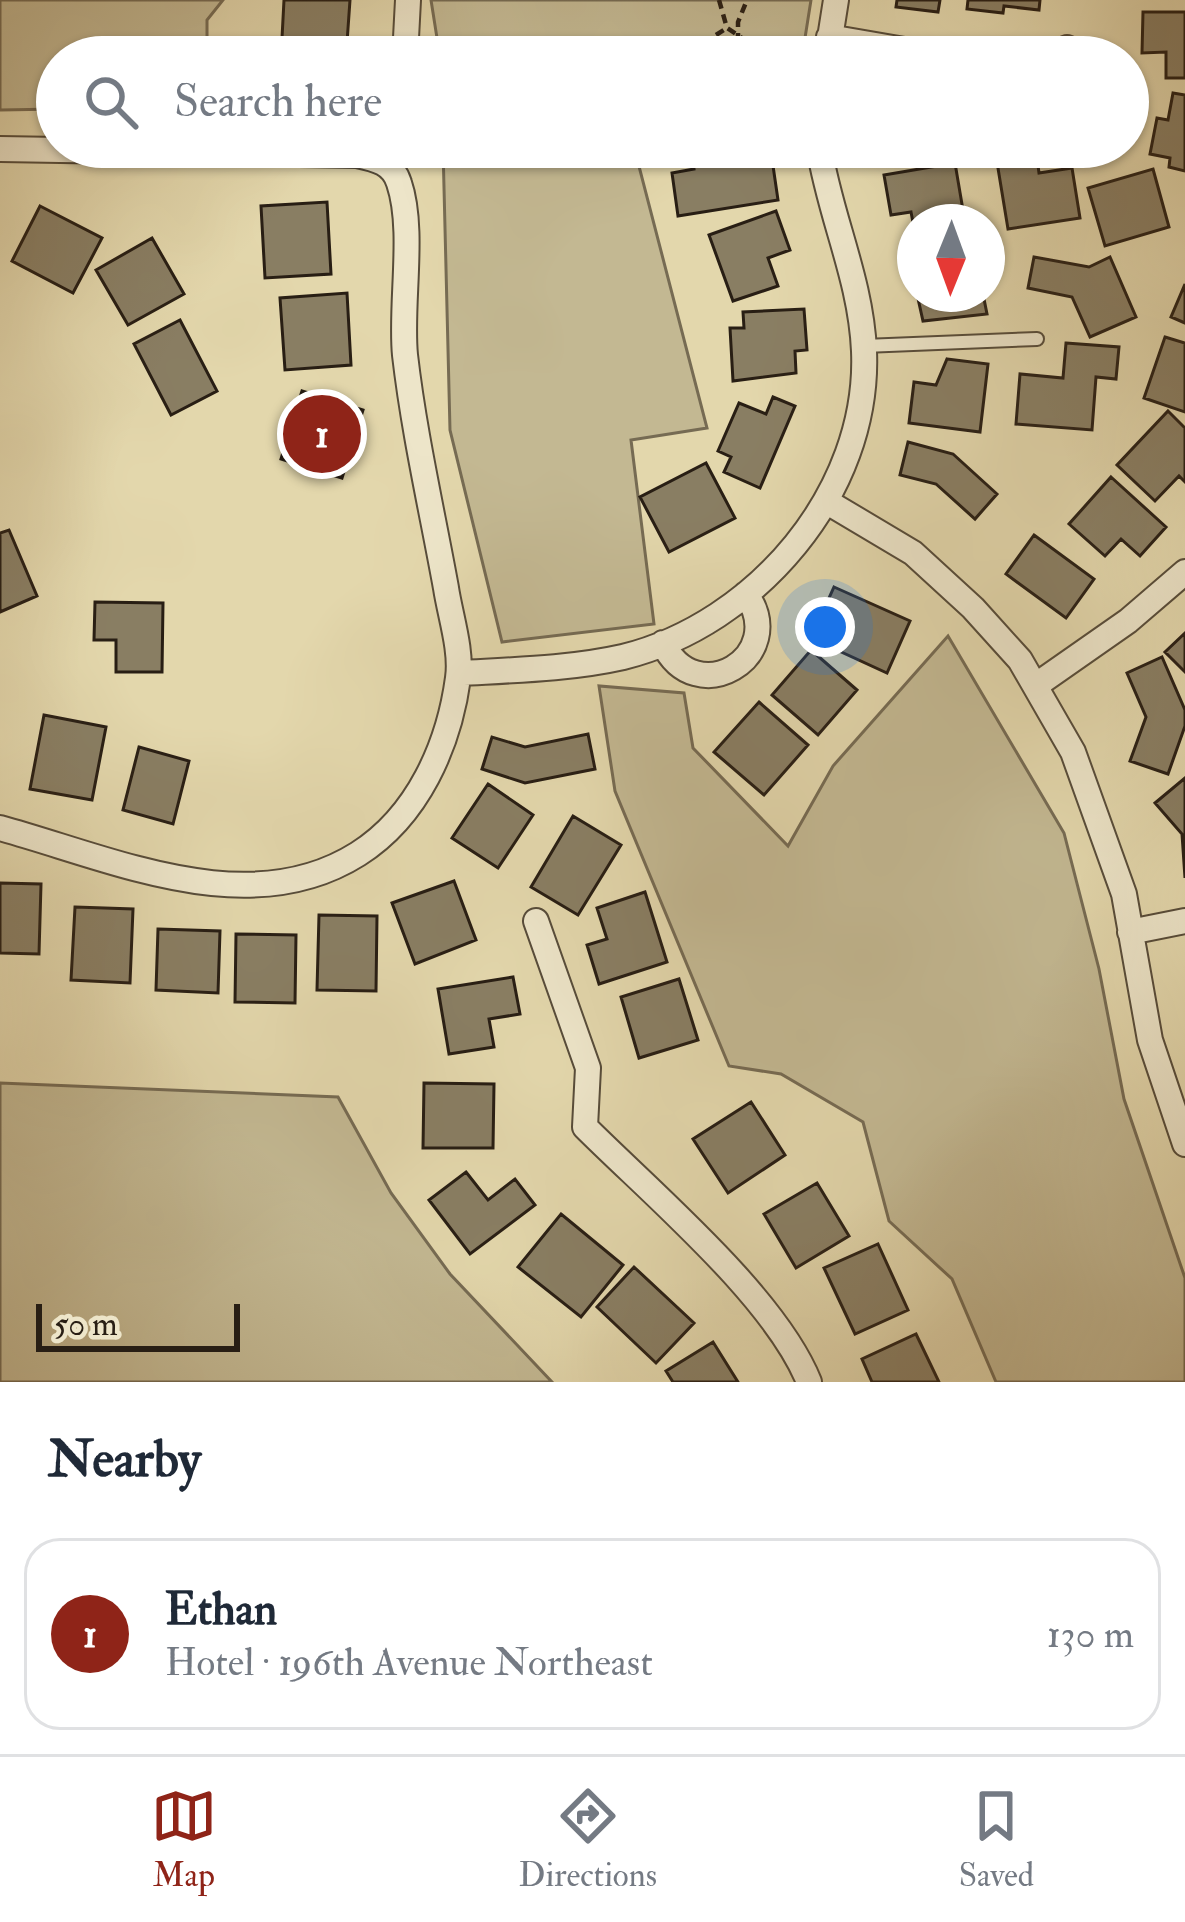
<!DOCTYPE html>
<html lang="en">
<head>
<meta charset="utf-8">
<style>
	:root { --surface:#fff; --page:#f2f2f3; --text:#1f2937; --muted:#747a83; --line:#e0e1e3; --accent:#8f2418 }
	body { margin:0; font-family:"IM FELL Double Pica",serif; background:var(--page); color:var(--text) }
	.compass { position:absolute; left:897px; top:204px; width:108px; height:108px; border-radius:50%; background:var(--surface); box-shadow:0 3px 9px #0004; rotate:181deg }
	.scale { position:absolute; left:36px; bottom:30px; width:204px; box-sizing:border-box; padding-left:12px; border:6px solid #281e14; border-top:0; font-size:33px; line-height:42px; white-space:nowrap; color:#281e14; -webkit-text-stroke:9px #ede5c9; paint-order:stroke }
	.you { position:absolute; left:825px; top:627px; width:42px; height:42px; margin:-30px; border:9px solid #fff; border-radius:50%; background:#1a73e8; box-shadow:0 0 0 18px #1a73e833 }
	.badge { display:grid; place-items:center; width:78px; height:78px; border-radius:50%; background:var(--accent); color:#fff; font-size:39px; font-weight:700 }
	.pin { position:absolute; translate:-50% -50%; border:6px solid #fff; box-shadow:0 3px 12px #0006 }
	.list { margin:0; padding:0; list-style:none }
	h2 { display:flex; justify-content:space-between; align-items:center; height:156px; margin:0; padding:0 48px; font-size:51px }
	h2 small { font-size:39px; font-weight:400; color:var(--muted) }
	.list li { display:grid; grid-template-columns:78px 1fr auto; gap:36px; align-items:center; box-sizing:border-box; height:192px; margin:0 24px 24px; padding:0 24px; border:3px solid var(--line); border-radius:36px }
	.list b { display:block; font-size:45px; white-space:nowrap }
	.list p { margin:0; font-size:39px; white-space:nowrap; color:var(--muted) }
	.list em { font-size:39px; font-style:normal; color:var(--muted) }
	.icon { flex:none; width:66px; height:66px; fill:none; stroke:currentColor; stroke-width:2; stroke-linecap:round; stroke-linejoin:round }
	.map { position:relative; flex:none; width:1185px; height:1382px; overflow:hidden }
	.search { position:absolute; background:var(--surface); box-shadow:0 3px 9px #0004; left:36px; right:36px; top:36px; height:132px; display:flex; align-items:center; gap:30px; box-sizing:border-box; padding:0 42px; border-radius:66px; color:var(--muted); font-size:45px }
	.sheet { height:372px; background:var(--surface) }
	nav { display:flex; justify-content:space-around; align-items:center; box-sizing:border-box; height:168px; border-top:3px solid var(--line); background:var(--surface); font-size:33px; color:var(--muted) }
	nav a { display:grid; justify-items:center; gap:6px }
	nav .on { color:var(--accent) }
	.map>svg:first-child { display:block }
	.green { fill:#c3b892; stroke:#766b53; stroke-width:3 }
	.building { fill:#897e63; stroke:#281e14; stroke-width:3 }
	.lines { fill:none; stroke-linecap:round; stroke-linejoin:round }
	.service-casing { stroke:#574c3a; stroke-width:16 }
	.minor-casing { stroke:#574c3a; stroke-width:28 }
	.path { stroke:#281e14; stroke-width:4.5; stroke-dasharray:9 6; stroke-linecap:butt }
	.service { stroke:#ede5c9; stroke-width:12 }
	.minor { stroke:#ede5c9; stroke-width:24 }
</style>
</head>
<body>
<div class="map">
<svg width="1185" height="1382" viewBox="0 0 1185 1382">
	<rect width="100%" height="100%" fill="#e3d7ac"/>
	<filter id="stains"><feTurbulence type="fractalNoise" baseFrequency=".00167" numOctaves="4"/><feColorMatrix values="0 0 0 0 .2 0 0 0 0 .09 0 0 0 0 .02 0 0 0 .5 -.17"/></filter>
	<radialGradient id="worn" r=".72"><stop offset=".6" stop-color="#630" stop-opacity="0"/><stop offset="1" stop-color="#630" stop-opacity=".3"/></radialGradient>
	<!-- green -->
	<path class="green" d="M0,0H223L207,20V57H57V109L0,110Z
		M431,0H811L802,57H440Z
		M443,147H634L707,428L631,440L654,624L502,642L450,430Z
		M948,636L1064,833L1099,969L1124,1099L1185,1278V1382H996L952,1279L889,1221L863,1122L781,1074L729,1066L615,791L599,686L684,693L693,748L788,846L833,766Z
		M0,1083L338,1097L391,1193L450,1274L552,1382H0Z"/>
	<!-- building -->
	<path class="building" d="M284,0H350L346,57H281Z
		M897,0H940L938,12L896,7Z
		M968,0H1040L1039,10L1004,6L1003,13L967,9Z
		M1143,12H1185V78H1166V52L1142,53Z
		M1173,93L1185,95V171L1169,167L1170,158L1150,154L1157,118L1168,120Z
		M691,147H732L734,157L771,152L778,200L678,216L672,173L694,169Z
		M874,147H948L949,153L877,163Z
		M1036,150L1039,173L1072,168L1080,218L1008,229L996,156Z
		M955,163L965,222H915V233L911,212L891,215L884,175Z
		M1153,169L1169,227L1105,246L1088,188Z
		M327,202L331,274L265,278L261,206Z
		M40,206L102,238L73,293L12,261Z
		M776,211L790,250L768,258L778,286L733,301L709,235Z
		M152,238L184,294L128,325L96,270Z
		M1034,257L1089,267L1110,257L1136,317L1090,337L1072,297L1028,288Z
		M1185,284V323L1171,317Z
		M347,293L351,365L285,370L280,298Z
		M917,294H983L987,314L923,321Z
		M804,309L807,350L795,351L796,373L733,381L730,328H744L743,312Z
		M180,320L217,391L171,415L134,344Z
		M1165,337L1185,343V412L1144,398Z
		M1066,343L1119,347L1116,379L1096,377L1092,430L1016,424L1020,374L1063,378Z
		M947,359L988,364L980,432L909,423L914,382L936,385Z
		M302,391L363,410L342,478L281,459Z
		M773,397L795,406L760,488L724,472L731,457L718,451L739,403L766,414Z
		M1168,411L1185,428V482L1179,476L1155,501L1117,465Z
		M908,442L953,454L997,494L975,519L936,484L900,475Z
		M706,463L735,518L669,552L640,497Z
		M1111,477L1166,527L1140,556L1121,539L1105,556L1069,524Z
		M9,530L37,596L0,612V533Z
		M1034,535L1094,579L1066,618L1006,574Z
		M834,587L910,621L887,673L811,638Z
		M95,602L163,603L162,672H116V640H94Z
		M1185,633V672L1165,652Z
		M811,650L857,690L818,735L772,695Z
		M1162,657L1185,710V726L1168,774L1130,761L1146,717L1127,673Z
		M759,702L808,745L764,795L714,752Z
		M44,715L106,727L92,800L30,789Z
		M588,734L595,769L525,783L482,769L492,737L525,747Z
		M139,747L189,761L173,824L123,810Z
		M1185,778V878L1182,834L1155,803Z
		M488,784L533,815L498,868L452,838Z
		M573,816L621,845L578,915L531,887Z
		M454,881L476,940L415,964L392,903Z
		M0,883L41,884L39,954L0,953Z
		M645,892L667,962L599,984L587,945L607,939L597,908Z
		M75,907L133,909L130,983L71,980Z
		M319,915L377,916L376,991L317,990Z
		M158,929L220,931L218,993L156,990Z
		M236,934L296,935L295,1003L235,1002Z
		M513,977L520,1014L489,1019L494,1047L449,1054L438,989Z
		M679,979L698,1040L639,1058L621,997Z
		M424,1083L494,1084L493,1148H423Z
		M751,1102L785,1155L728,1193L693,1139Z
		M466,1172L488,1200L515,1179L535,1205L470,1254L429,1200Z
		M817,1183L849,1236L796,1268L764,1214Z
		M561,1214L623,1265L581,1317L518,1267Z
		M878,1244L908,1310L855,1334L824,1268Z
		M634,1267L694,1323L656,1363L597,1307Z
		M916,1334L939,1382H872L862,1359Z
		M713,1342L738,1382H673L666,1371Z"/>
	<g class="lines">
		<defs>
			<path id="service" d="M864,346L1037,339"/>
			<path id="minor" d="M829,37L945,57
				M405,57L408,0
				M827,57L836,0
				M1046,57L1067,48L1087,57
				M0,149L357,155C376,159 393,163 399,183C415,230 400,304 405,355C414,433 432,511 446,588C450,615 462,650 458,678C449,745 418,816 358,854C249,923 113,859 0,828
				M829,503L913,553L973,608L1020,660L1073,752L1124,894L1150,1040L1185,1144
				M663,643C695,712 790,657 746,594
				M459,673C513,670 570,669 623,657C756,624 870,492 864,351C861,279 830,217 819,147
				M1035,686L1128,621L1185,572
				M536,921L588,1068L585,1127C652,1194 775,1297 809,1382
				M1130,932L1185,921"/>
		</defs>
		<!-- service casing -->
		<use href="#service" class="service-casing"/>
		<!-- minor casing -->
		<use href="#minor" class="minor-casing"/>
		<!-- path -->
		<path class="path" d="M719,0L727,28L760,50L805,56
			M716,35L727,28
			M738,57V22L747,0"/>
		<!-- service -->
		<use href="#service" class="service"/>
		<!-- minor -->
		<use href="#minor" class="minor"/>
	</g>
	<rect width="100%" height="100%" filter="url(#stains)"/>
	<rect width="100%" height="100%" fill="url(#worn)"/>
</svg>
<svg class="compass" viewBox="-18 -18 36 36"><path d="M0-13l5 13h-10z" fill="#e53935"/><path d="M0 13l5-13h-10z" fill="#747a83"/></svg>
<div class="scale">50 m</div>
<div class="you"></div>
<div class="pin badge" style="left:322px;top:434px">1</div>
<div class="search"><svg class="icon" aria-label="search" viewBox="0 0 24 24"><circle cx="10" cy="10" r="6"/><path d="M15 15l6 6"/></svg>Search here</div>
</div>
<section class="sheet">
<h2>Nearby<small></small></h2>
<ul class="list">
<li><span class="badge">1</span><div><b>Ethan</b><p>Hotel · 196th Avenue Northeast</p></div><em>130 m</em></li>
</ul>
</section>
<nav>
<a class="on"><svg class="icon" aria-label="map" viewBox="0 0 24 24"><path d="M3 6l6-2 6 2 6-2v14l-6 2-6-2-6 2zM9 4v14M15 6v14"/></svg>Map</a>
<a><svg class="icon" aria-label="directions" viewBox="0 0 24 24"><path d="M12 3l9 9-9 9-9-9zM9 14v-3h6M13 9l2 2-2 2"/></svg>Directions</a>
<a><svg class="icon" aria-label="saved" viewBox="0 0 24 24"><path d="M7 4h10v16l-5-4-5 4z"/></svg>Saved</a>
</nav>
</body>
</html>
